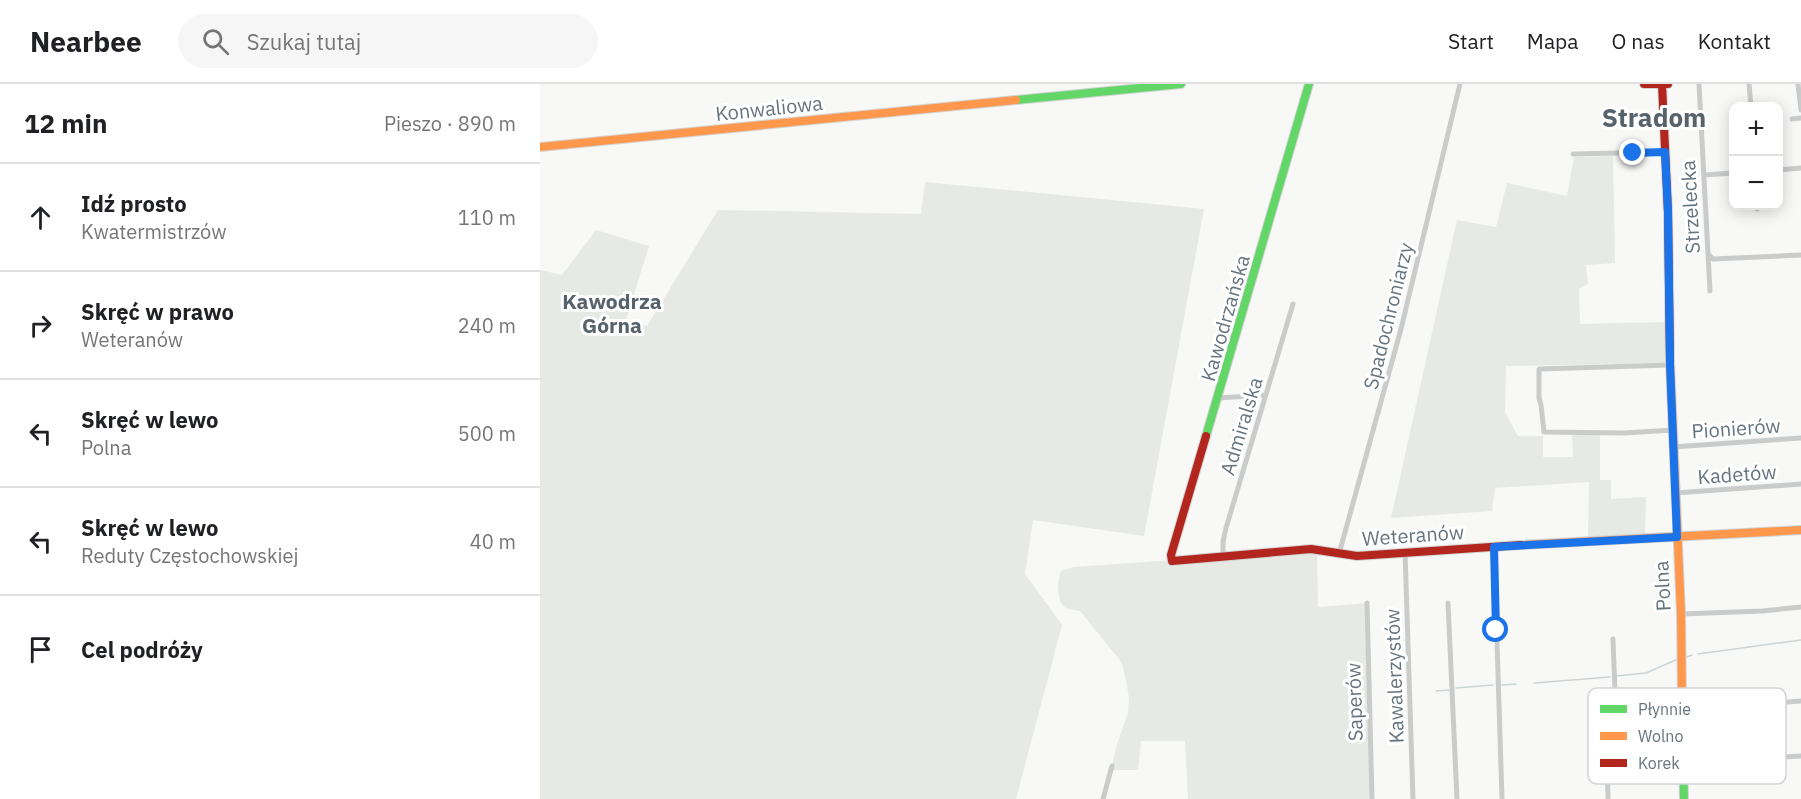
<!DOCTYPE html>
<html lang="pl">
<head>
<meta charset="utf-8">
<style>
	:root { --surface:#fff; --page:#f6f6f6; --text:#202124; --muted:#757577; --line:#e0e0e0 }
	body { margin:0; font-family:"IBM Plex Sans",sans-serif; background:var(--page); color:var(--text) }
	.controls { position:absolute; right:18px; top:18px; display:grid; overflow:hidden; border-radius:12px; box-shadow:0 3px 15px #0003 }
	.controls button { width:54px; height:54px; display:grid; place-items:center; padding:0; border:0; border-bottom:2px solid var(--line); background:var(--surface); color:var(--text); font:30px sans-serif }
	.stop { position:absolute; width:18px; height:18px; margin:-14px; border:4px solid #1a73e8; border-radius:50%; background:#fff }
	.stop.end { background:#1a73e8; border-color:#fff; box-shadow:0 2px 6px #0008 }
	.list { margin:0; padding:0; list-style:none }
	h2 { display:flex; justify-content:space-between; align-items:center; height:78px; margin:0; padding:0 24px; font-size:26px }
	h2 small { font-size:20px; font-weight:400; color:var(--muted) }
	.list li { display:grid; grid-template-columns:39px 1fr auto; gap:18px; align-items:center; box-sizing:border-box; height:108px; padding:0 24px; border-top:2px solid var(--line) }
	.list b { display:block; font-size:22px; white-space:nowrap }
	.list p { margin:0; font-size:20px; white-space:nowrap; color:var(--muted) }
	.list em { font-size:20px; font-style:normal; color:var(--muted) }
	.icon { flex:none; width:33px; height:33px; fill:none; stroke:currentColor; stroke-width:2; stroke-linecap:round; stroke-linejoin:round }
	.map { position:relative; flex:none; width:1261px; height:715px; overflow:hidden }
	header { display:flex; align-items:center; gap:36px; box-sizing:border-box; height:84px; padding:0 30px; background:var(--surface); border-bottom:2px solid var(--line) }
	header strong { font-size:28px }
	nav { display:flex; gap:33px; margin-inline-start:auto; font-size:21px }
	.search { width:420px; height:54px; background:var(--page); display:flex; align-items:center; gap:15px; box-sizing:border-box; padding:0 21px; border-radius:33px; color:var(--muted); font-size:22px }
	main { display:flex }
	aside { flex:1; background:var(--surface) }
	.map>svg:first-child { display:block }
	.green { fill:#e7e9e5 }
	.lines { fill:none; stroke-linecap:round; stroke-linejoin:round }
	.stream { stroke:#cdd4d6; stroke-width:1.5 }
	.fast-casing { stroke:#d3d4d5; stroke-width:10 }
	.slow-casing { stroke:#d3d4d5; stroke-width:10 }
	.jam-casing { stroke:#d3d4d5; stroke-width:10 }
	.street { stroke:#cacccc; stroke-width:5 }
	.fast { stroke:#63d668; stroke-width:8 }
	.slow { stroke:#ff974d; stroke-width:8 }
	.jam { stroke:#b3261e; stroke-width:8 }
	.route { stroke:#1a73e8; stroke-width:8 }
	.labels { text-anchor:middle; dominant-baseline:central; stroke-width:6; stroke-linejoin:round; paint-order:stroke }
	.street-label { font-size:20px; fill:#66747f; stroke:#fff }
	.neighbourhood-label { font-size:21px; font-weight:bold; fill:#57626b; stroke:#fff }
	.district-label { font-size:26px; font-weight:bold; fill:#57626b; stroke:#fff }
	.key { fill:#fff; stroke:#d1d5d9; stroke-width:1.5 }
	.key-label { font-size:16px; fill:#66747f }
</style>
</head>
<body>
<header>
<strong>Nearbee</strong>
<div class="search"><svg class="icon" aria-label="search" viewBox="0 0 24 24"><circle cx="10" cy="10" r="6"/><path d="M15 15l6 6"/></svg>Szukaj tutaj</div>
<nav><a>Start</a><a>Mapa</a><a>O nas</a><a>Kontakt</a></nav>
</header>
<main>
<aside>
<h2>12 min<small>Pieszo · 890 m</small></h2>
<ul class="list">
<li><svg class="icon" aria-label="ahead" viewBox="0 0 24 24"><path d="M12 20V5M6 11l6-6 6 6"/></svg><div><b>Idź prosto</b><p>Kwatermistrzów</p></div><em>110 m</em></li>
<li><svg class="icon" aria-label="right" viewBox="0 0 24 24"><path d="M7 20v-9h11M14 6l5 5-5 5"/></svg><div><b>Skręć w prawo</b><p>Weteranów</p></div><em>240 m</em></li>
<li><svg class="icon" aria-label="left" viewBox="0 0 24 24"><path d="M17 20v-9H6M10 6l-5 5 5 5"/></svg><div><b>Skręć w lewo</b><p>Polna</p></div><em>500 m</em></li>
<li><svg class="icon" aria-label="left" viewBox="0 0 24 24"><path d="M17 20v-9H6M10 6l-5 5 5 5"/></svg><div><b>Skręć w lewo</b><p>Reduty Częstochowskiej</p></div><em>40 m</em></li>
<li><svg class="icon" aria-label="arrive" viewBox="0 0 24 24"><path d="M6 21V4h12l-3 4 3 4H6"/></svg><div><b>Cel podróży</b></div></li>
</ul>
</aside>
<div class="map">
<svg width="1261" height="715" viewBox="0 0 1261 715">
	<rect width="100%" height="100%" fill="#f8f8f7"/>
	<!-- green -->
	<path class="green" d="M1073,72L1075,179L1046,181L1048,200L1039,205L1040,240L1127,238L1128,279L966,282L965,328L978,352H1003V373H1033L1032,351H1060V396H1071V415L1106,413L1105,450L1048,453L1049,398L955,404L952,427L851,434L917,136L956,143L967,99L1027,112L1034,73Z
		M385,98L664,125L604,452L493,436L485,490L522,541L476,715H0V186L22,191L56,146L109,162L86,236L107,242L178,126L381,130Z
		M777,466L778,523L827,519L832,715H648L645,657H601L598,686H571L577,660L588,629L589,614L587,602L583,583L579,575L540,527C536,526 530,526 526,524C516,518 517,495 521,487L533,483Z"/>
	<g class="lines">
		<!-- stream -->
		<path class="stream" d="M1158,570L1261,556
			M1144,574L1152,571
			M1076,592L1106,589L1138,575
			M994,599L1070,593
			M962,601L976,600
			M916,604L953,601
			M896,607L909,606"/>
		<defs>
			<path id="fast" d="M476,16L641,0
				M666,352L769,0
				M1142,619L1144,715"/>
			<path id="slow" d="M0,63L476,16
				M1130,279L1141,530L1142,619
				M981,461L1261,446"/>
			<path id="jam" d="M1104,0H1128
				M1122,0L1128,128L1130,279
				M666,352L631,471L632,477L771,465L817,472L981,461"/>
		</defs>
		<!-- fast casing -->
		<use href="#fast" class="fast-casing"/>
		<!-- slow casing -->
		<use href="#slow" class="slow-casing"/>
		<!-- jam casing -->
		<use href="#jam" class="jam-casing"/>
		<!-- street -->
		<path class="street" d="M1159,0L1170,207
			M1209,0L1211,22
			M1258,0L1261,26
			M1252,35L1261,34
			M1033,70L1125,68
			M1238,86L1261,84
			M1164,91L1194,89
			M1217,122V125
			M1168,170L1173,175L1261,171
			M1130,281L999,285V314L1001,321L1004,348L1084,349L1133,346
			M678,314L726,311
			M1133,363L1261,354
			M1135,409L1261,400
			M954,463L962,715
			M865,468L873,715
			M799,470L861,245L920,0
			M683,472V458L686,444L753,220
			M827,519L832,715
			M908,519L917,715
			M1141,530L1222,527L1261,523
			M1143,626L1261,617
			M1144,679L1261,672
			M563,715L572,682
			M1068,715L1067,672L1076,634L1073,555"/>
		<!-- fast -->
		<use href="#fast" class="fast"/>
		<!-- slow -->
		<use href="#slow" class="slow"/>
		<!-- jam -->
		<use href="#jam" class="jam"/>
	</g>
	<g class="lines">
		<!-- route -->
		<path class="route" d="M956,546L954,463L1137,453L1130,280L1128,128L1125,68L1093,69"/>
	</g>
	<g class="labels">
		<!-- street labels -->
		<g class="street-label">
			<text transform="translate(229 24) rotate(-6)">Konwaliowa</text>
			<text transform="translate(1150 123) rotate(-93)">Strzelecka</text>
			<text transform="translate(848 232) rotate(-76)">Spadochroniarzy</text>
			<text transform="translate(685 234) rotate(-74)">Kawodrzańska</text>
			<text transform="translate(701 342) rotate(-73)">Admiralska</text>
			<text transform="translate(1196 344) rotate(-4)">Pionierów</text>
			<text transform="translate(1197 390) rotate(-4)">Kadetów</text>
			<text transform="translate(873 451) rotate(-4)">Weteranów</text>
			<text transform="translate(1122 502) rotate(-93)">Polna</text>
			<text transform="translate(854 592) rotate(-92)">Kawalerzystów</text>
			<text transform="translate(814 618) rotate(-92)">Saperów</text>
		</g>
		<!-- neighbourhood labels -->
		<g class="neighbourhood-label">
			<text x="72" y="217">Kawodrza<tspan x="72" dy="24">Górna</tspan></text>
		</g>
		<!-- district labels -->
		<g class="district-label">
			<text x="1114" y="33">Stradom</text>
		</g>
	</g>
	<!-- legend -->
	<rect x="1048" y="604" width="198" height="96" rx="9" class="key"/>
	<rect x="1060" y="621" width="27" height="8" fill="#63d668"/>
	<rect x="1060" y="648" width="27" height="8" fill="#ff974d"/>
	<rect x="1060" y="675" width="27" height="8" fill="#b3261e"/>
	<g class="key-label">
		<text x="1098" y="631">Płynnie</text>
		<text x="1098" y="658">Wolno</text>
		<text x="1098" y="685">Korek</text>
	</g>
</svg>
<div class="controls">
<button>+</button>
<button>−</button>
</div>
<div class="stop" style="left:956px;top:546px"></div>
<div class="stop end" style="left:1093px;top:69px"></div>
</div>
</main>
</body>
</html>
